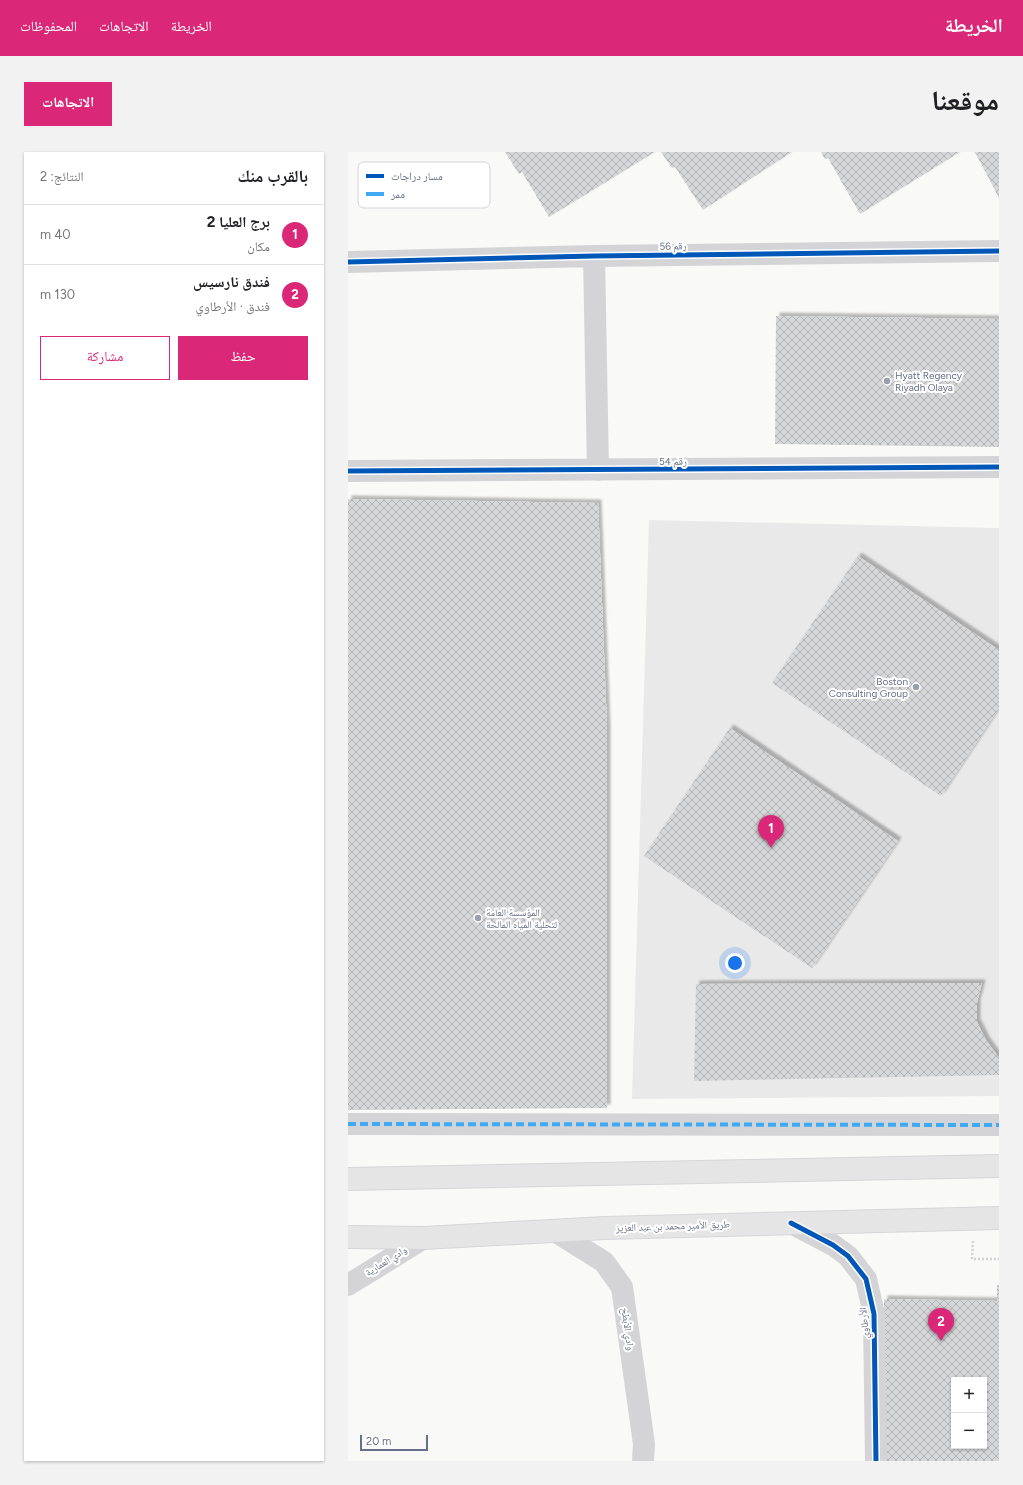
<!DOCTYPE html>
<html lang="ar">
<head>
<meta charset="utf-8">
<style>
	:root { --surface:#fff; --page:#f2f2f2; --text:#202124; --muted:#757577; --line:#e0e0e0; --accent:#db2777 }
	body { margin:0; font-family:Figtree,"Noto Naskh Arabic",sans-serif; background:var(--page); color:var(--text); direction:rtl }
	.controls { position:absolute; right:12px; bottom:12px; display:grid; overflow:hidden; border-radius:0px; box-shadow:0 1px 3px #0004 }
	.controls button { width:36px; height:36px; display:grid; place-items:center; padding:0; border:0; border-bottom:1px solid var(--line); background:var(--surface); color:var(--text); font:20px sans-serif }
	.scale { position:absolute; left:12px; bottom:10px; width:68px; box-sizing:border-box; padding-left:4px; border:2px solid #676f89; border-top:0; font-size:11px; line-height:14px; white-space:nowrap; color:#676f89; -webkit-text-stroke:3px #fff; paint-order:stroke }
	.you { position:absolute; left:387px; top:811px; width:14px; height:14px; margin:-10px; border:3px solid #fff; border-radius:50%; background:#1a73e8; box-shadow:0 0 0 6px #1a73e833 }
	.badge { display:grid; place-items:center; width:26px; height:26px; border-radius:50%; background:var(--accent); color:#fff; font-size:13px; font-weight:700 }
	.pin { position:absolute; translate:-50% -33px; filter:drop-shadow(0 1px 2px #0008) }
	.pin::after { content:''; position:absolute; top:21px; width:14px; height:12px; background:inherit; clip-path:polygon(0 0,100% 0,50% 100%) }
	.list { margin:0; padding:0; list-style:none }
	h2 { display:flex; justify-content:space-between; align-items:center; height:52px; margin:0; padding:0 16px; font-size:17px }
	h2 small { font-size:13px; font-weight:400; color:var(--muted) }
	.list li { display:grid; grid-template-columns:26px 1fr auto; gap:12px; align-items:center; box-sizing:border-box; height:60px; padding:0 16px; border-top:1px solid var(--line) }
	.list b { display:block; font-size:15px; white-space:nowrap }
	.list p { margin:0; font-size:13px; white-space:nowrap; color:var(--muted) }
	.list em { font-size:13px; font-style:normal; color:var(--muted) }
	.actions { display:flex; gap:8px; padding:12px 16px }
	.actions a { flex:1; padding:9px 0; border:1px solid var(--accent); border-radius:0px; text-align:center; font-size:14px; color:var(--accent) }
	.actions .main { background:var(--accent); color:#fff }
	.map { position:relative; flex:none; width:651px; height:1309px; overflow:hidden; direction:ltr; border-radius:0px }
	header { display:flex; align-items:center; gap:24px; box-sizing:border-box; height:56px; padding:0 20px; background:var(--accent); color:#fff }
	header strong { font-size:19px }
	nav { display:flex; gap:22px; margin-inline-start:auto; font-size:14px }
	.intro { display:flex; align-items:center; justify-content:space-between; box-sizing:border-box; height:96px; padding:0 24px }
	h1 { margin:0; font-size:28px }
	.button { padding:10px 18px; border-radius:0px; background:var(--accent); color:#fff; font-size:14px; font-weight:700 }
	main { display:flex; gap:24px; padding:0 24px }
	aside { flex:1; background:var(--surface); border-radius:0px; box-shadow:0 1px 3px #0004 }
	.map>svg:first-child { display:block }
	.built { fill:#e9e9ea }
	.building { fill:url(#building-cross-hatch); fill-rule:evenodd; filter:url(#shadow) }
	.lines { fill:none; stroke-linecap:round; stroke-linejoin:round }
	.major-casing { stroke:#d5d6d8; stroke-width:24 }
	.path { stroke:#d2d2d3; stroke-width:2.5; stroke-dasharray:2 2; stroke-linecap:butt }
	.minor { stroke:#d4d4d6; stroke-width:22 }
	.major { stroke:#e5e5e6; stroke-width:22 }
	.quiet { stroke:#3fa9f5; stroke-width:4; stroke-dasharray:8 4; stroke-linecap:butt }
	.cycleway-casing { stroke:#fff; stroke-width:8 }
	.cycleway { stroke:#0057b8; stroke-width:5 }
	.poi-dot { fill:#9a9fb0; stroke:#fff; stroke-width:1.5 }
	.labels { text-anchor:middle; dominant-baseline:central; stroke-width:4; stroke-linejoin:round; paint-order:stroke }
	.street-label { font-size:10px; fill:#676f89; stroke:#fff }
	.poi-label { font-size:10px; fill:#676f89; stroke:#fff; text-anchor:start }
	.key { fill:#fff; stroke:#d1d4dc; stroke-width:1 }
	.key-label { font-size:11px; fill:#676f89 }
</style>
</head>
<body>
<header>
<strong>الخريطة</strong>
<nav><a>الخريطة</a><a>الاتجاهات</a><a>المحفوظات</a></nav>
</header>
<div class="intro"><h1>موقعنا</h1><a class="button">الاتجاهات</a></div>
<main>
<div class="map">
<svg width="651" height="1309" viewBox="0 0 651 1309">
	<defs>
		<pattern id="building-cross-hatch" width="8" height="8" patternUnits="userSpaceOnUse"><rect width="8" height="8" fill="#d6d7d8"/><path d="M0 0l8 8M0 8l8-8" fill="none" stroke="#b1b3b5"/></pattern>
		<filter id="shadow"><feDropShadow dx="3.5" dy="-3.5" stdDeviation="1" flood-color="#0004"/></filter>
	</defs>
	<rect width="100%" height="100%" fill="#f9f9f8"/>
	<!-- built -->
	<path class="built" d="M301,368L651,376V944L284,947Z"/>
	<!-- building -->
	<path class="building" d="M157,0H307L201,65L174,20L171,22Z
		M313,0H444L355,58L327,15L324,16Z
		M473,0H612L512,62L480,6L477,7Z
		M626,0H651V46L629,4Z
		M428,164L651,167V295L427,292Z
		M0,347L250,351L259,576V956L0,958Z
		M510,404L651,498V556L593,644L424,531Z
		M382,576L550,689L464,816L296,704Z
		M634,831L629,851V870L638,888L651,906V923L346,929L348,832Z
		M649,1133H651V1309H533L536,1147L649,1149ZM606,1228H636V1294H606Z"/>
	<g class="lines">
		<defs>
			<path id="major" d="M0,1027L651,1014
				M0,1085L76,1086L257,1076L651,1066"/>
		</defs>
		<!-- major casing -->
		<use href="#major" class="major-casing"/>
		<!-- path -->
		<path class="path" d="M625,1089L624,1107H651"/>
		<!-- minor -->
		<path class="minor" d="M246,104L250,318
			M0,110L246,104L651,99
			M0,319L651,315
			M0,972L651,973
			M443,1071L485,1093L500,1104L518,1127L526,1162L528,1309
			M205,1078L256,1110L274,1135L296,1292L295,1309
			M0,1133L76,1086"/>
		<!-- major -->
		<use href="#major" class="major"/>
		<!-- quiet -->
		<path class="quiet" d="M0,972L651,973"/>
		<defs>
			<path id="cycleway" d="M0,110L246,104L651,99
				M0,319L651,315
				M443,1071L485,1093L500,1104L518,1127L526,1162L528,1309"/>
		</defs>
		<!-- cycleway casing -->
		<use href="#cycleway" class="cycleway-casing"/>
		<!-- cycleway -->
		<use href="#cycleway" class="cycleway"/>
	</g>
	<!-- markers -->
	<g class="poi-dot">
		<circle cx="539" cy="229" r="4"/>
		<circle cx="568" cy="535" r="4"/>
		<circle cx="130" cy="766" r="4"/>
	</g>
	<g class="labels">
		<!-- street labels -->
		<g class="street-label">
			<text transform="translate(325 94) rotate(-1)">رقم 56</text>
			<text x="325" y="309">رقم 54</text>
			<text transform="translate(325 1074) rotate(-2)">طريق الأمير محمد بن عبد العزيز</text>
			<text transform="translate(38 1109) rotate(-32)">وادي العمارية</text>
			<text transform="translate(516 1171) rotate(-95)">الأرطاوي</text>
			<text transform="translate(280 1177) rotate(82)">وادي الأبطح</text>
		</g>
		<!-- poi labels -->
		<g class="poi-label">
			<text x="547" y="223">Hyatt Regency<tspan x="547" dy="12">Riyadh Olaya</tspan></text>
			<text x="560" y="529" text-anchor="end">Boston<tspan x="560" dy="12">Consulting Group</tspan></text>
			<text x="138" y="760">المؤسسة العامة<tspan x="138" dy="12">لتحلية المياه المالحة</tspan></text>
		</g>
	</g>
	<!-- legend -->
	<rect x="10" y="10" width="132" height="46" rx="6" class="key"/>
	<rect x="18" y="22" width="18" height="4" fill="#0057b8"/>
	<rect x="18" y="40" width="18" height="4" fill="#3fa9f5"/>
	<g class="key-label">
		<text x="43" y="28">مسار دراجات</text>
		<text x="43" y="46">ممر</text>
	</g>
</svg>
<div class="controls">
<button>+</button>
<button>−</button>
</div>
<div class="scale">20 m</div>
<div class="you"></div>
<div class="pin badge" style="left:423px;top:696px">1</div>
<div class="pin badge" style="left:593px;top:1189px">2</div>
</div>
<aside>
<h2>بالقرب منك<small>النتائج: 2</small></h2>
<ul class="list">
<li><span class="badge">1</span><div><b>برج العليا 2</b><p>مكان</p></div><em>40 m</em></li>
<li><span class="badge">2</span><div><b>فندق نارسيس</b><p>فندق · الأرطاوي</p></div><em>130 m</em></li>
</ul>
<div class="actions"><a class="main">حفظ</a><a>مشاركة</a></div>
</aside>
</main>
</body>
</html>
